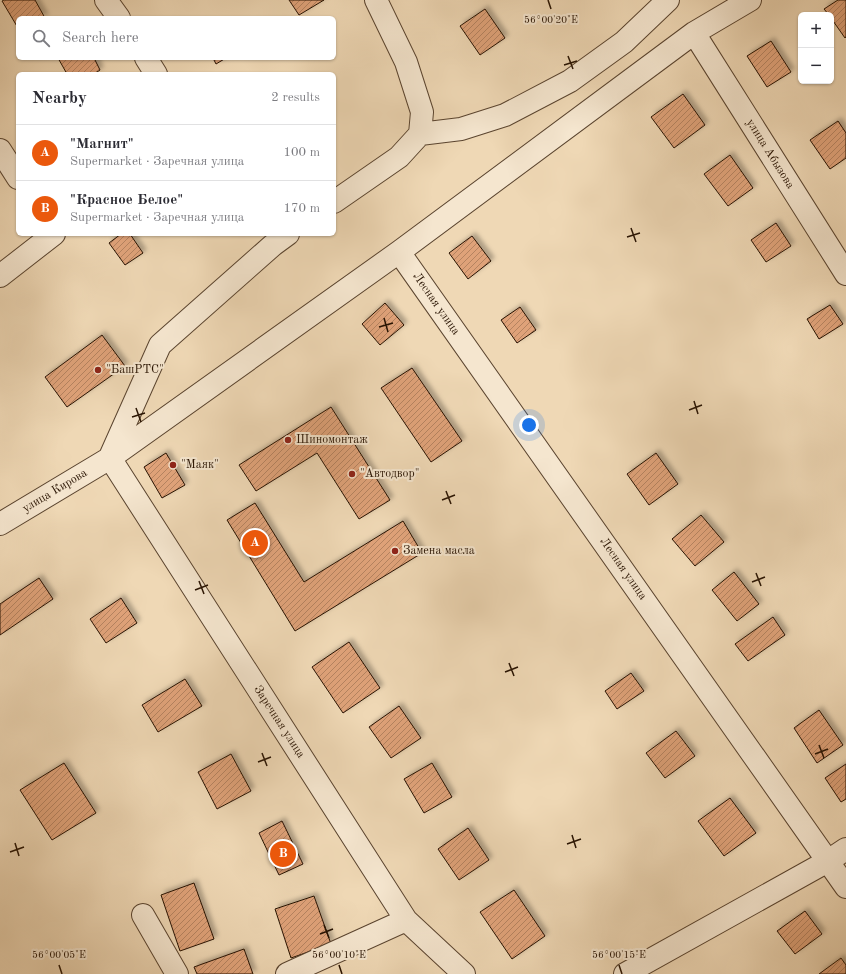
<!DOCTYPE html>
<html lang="en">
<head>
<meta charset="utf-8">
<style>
	:root { --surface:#fff; --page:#f7f7f7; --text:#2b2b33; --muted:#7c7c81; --line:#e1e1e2; --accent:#ea580c }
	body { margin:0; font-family:"Old Standard TT",serif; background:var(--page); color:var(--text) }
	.controls { position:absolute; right:12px; top:12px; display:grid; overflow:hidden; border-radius:6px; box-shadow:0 1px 3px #0004 }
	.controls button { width:36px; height:36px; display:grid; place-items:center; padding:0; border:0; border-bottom:1px solid var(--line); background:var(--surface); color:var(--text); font:20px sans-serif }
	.you { position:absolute; left:529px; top:425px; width:14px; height:14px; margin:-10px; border:3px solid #fff; border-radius:50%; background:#1a73e8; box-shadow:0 0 0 6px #1a73e833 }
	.badge { display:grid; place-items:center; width:26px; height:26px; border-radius:50%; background:var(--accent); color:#fff; font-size:13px; font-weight:700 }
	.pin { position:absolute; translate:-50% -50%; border:2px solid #fff; box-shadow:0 1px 4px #0006 }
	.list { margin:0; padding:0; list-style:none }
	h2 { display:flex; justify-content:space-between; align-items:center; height:52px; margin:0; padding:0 16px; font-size:17px }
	h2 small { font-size:13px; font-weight:400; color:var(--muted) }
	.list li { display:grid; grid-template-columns:26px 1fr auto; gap:12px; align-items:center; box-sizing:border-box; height:56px; padding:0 16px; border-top:1px solid var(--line) }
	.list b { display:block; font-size:15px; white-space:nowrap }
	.list p { margin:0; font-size:13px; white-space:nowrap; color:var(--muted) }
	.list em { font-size:13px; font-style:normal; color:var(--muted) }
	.icon { flex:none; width:22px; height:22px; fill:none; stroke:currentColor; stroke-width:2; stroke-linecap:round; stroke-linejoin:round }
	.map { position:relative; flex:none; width:846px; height:974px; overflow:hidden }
	.search { position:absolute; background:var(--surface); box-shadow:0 1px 3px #0004; left:16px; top:16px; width:320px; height:44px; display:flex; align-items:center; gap:10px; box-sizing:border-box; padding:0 14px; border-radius:6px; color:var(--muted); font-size:15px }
	.panel { position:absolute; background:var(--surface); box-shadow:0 1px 3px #0004; left:16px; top:72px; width:320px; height:164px; border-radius:6px }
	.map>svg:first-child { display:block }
	.building { fill:url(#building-hatch); stroke:#281302; filter:url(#shadow) }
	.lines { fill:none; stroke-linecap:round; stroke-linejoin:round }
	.minor-casing { stroke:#5a442f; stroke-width:24 }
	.minor { stroke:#f5e6cf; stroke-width:22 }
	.ticks { fill:none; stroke:#281302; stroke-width:1.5 }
	.poi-dot { fill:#8f2418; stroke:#f5e6cf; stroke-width:1.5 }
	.labels { text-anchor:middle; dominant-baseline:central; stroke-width:4; stroke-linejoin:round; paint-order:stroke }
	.street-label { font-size:12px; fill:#281302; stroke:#f5e6cf }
	.poi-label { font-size:12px; fill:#281302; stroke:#f5e6cf; text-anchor:start }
	.ticks-label { font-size:10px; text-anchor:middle; fill:#281302; stroke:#f5e6cf; stroke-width:4; stroke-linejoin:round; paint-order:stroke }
</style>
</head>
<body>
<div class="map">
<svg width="846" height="974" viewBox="0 0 846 974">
	<defs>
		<pattern id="building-hatch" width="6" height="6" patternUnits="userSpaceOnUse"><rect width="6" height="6" fill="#dfa279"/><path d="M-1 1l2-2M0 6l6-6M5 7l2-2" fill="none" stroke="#b58361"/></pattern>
		<filter id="shadow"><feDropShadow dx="3.5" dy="-3.5" stdDeviation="2" flood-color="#0004"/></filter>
	</defs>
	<rect width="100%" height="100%" fill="#efd8b5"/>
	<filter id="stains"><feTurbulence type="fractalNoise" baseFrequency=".005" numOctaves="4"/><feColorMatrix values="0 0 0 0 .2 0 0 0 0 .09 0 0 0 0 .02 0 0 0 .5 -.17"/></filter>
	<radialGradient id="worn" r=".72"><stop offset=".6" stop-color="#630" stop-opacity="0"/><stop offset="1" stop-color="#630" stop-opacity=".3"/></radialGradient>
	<!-- building -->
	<path class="building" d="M4,0H35L45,18H18V28L2,1Z
		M289,0H324L299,15Z
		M838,0H846V37L845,38L831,18V15H829L824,9Z
		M485,9L505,38L480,55L460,26Z
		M771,41L791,72L767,87L747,56Z
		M58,58H94L100,70L94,74H67Z
		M213,58H226L216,64Z
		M683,94L705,125L674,148L651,117Z
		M838,121L846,133V158L830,169L810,140Z
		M730,155L753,188L728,206L704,174Z
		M776,223L791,246L766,262L751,240Z
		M121,234H130L143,253L125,265L109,243Z
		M472,236L491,261L468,279L449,253Z
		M385,303L404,325L380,345L362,324Z
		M830,305L843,324L819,339L807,319Z
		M520,307L536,330L517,343L501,320Z
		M102,335L125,366L67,407L45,377Z
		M412,368L462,441L431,462L381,388Z
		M331,407L390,500L359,519L317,453L256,491L239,465Z
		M166,453L185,485L162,498L144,467Z
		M656,453L678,484L649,505L627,474Z
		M255,503L304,582L403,521L422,553L295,631L227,520Z
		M701,515L724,542L695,566L672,539Z
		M734,572L759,604L737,621L712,590Z
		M39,578L53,599L0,635V604Z
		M121,598L137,623L106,643L90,619Z
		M773,617L785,635L748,661L735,644Z
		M349,642L380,688L343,713L312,667Z
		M631,673L644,691L617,709L605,691Z
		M185,679L202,706L158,732L142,705Z
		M399,706L421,738L391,758L369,727Z
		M819,710L843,745L817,763L794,728Z
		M676,731L695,756L665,778L646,753Z
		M231,754L251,791L217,809L198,772Z
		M64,763L96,813L52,840L20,790Z
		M432,763L452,797L424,813L404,779Z
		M846,764V799L841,802L825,778Z
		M730,798L756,833L724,856L698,821Z
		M282,821L303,864L279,875L259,833Z
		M468,828L489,860L459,880L438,849Z
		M194,883L214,939L180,951L161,895Z
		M514,890L545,936L512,959L480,912Z
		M314,896L331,944L291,958L275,909Z
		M805,911L822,934L795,954L777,931Z
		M244,949L253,974H197L194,967Z
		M841,958L846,965V974H819Z"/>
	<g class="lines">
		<defs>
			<path id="minor" d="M106,0L119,18
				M694,33L846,274
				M146,58L156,74
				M420,134L461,129L505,115L570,81L624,42L668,0
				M0,150L18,178
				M334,202L399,157L420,134L422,112L406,62L376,0
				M399,252L846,887
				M0,276L54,234
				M110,457L160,345L273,245L288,234
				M110,458L406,920L464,974
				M0,524L110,458L399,252L694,33L750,0
				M143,915L177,974
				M287,974L406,920
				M625,974L828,861L846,849"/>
		</defs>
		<!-- minor casing -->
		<use href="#minor" class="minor-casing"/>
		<!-- minor -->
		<use href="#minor" class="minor"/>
	</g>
	<!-- ticks -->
	<path class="ticks" d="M548,0L551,9M568,56L573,69M564,65L577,61M631,228L636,242M627,237L640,233M384,318L388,332M379,327L393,323M694,401L698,414M136,408L141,422M689,410L702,405M132,417L145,413M446,491L451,504M442,500L455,495M756,573L761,586M199,581L204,594M752,582L765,577M195,590L208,585M509,663L514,676M505,672L518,667M819,745L824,758M262,753L267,766M815,754L828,749M258,762L271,757M572,835L576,848M15,843L19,856M567,844L581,839M10,852L24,847M324,925L329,938M320,934L333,929M59,965L62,974M339,965L342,974M619,965L622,974"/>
	<!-- markers -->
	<g class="poi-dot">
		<circle cx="98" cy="370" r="4"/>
		<circle cx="288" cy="440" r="4"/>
		<circle cx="173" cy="465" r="4"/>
		<circle cx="352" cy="474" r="4"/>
		<circle cx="395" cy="551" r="4"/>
	</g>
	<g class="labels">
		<!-- street labels -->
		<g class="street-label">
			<text transform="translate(770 154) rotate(58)">улица Абызова</text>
			<text transform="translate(436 304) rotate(55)">Лесная улица</text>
			<text transform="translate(55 491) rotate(-31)">улица Кирова</text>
			<text transform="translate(623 569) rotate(55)">Лесная улица</text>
			<text transform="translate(279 722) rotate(57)">Заречная улица</text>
		</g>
		<!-- poi labels -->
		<g class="poi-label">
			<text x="106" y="370">"БашРТС"</text>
			<text x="296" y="440">Шиномонтаж</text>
			<text x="181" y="465">"Маяк"</text>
			<text x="360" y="474">"Автодвор"</text>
			<text x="403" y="551">Замена масла</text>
		</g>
	</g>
	<g class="ticks-label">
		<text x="551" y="23">56°00'20"E</text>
		<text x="59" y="958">56°00'05"E</text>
		<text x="339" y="958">56°00'10"E</text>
		<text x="619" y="958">56°00'15"E</text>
	</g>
	<rect width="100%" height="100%" filter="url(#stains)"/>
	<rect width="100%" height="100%" fill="url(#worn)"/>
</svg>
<div class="controls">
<button>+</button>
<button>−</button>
</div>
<div class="you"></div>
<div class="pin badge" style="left:255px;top:543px">A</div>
<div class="pin badge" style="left:283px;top:854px">B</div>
<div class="search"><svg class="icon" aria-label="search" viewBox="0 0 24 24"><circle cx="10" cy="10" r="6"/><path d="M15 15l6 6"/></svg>Search here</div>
<section class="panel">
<h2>Nearby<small>2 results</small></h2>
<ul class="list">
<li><span class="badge">A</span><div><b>&quot;Магнит&quot;</b><p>Supermarket · Заречная улица</p></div><em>100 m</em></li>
<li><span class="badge">B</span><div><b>&quot;Красное Белое&quot;</b><p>Supermarket · Заречная улица</p></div><em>170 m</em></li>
</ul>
</section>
</div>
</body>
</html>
